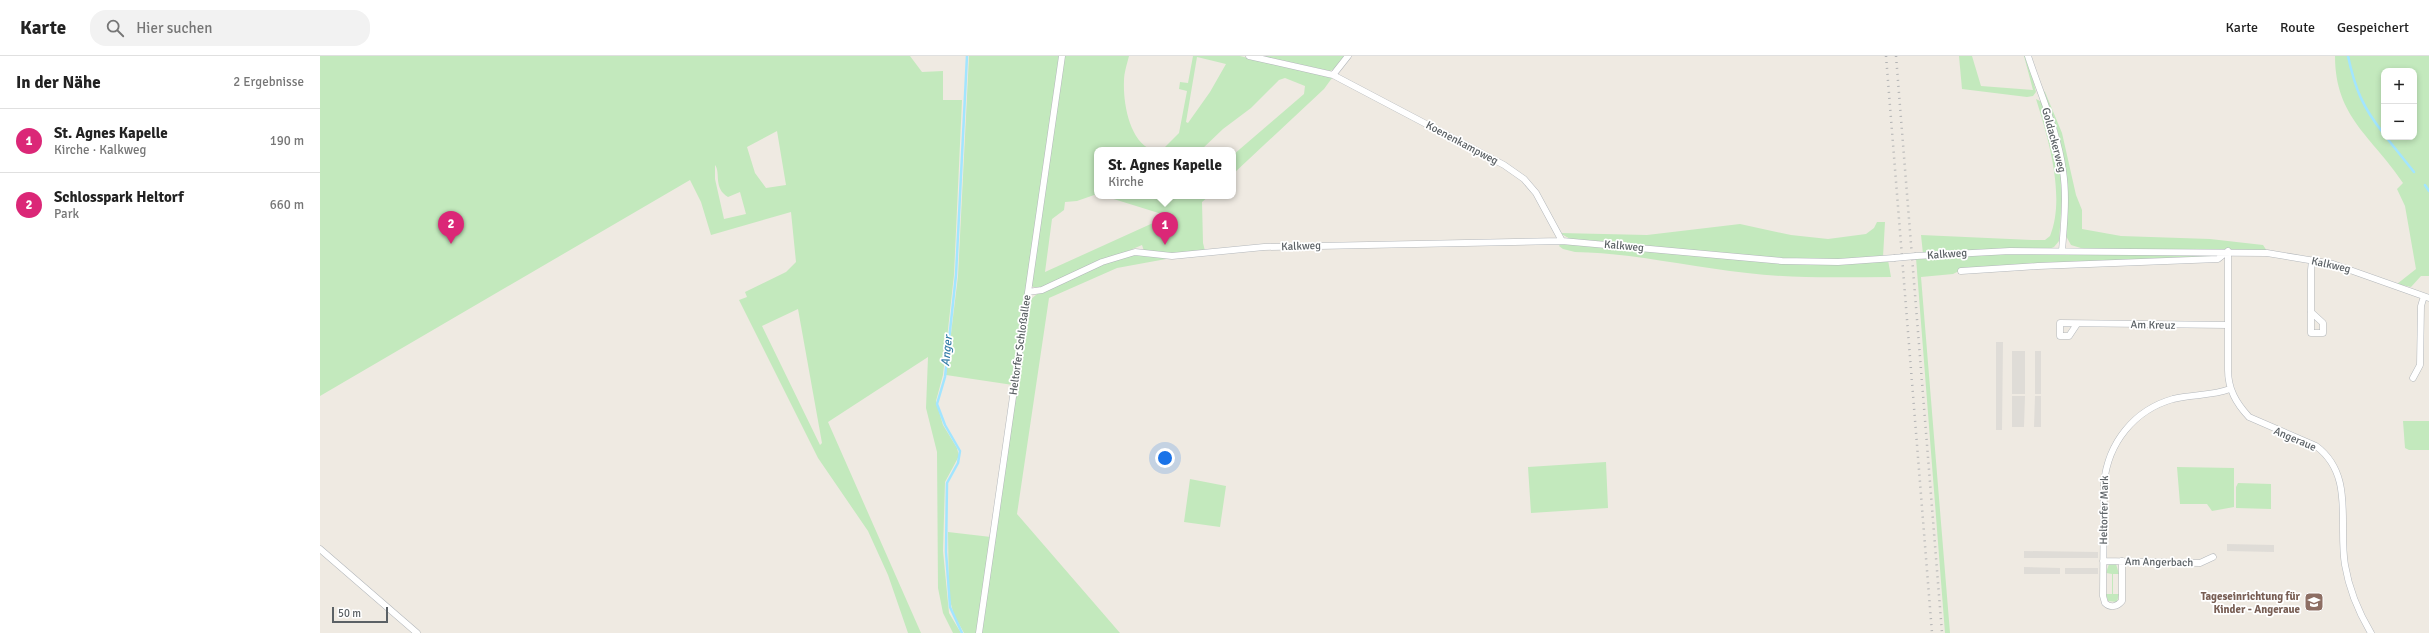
<!DOCTYPE html>
<html lang="de">
<head>
<meta charset="utf-8">
<style>
	:root { --surface:#fff; --page:#f2f2f2; --text:#222; --muted:#767676; --line:#e0e0e0; --accent:#db2777 }
	body { margin:0; font-family:Signika,sans-serif; background:var(--page); color:var(--text) }
	.controls { position:absolute; right:12px; top:12px; display:grid; overflow:hidden; border-radius:8px; box-shadow:0 2px 6px #0003 }
	.controls button { width:36px; height:36px; display:grid; place-items:center; padding:0; border:0; border-bottom:1px solid var(--line); background:var(--surface); color:var(--text); font:20px sans-serif }
	.scale { position:absolute; left:12px; bottom:10px; width:56px; box-sizing:border-box; padding-left:4px; border:2px solid #5b6165; border-top:0; font-size:11px; line-height:14px; white-space:nowrap; color:#5b6165; -webkit-text-stroke:3px #fff; paint-order:stroke }
	.you { position:absolute; left:845px; top:402px; width:14px; height:14px; margin:-10px; border:3px solid #fff; border-radius:50%; background:#1a73e8; box-shadow:0 0 0 6px #1a73e833 }
	.badge { display:grid; place-items:center; width:26px; height:26px; border-radius:50%; background:var(--accent); color:#fff; font-size:13px; font-weight:700 }
	.pin { position:absolute; translate:-50% -33px; filter:drop-shadow(0 1px 2px #0008) }
	.pin::after { content:''; position:absolute; top:21px; width:14px; height:12px; background:inherit; clip-path:polygon(0 0,100% 0,50% 100%) }
	.popup { position:absolute; left:774px; top:91px; width:142px; height:52px; box-sizing:border-box; display:grid; place-content:center; border-radius:8px; background:var(--surface); filter:drop-shadow(0 1px 3px #0005); font-size:13px; white-space:nowrap; color:var(--muted) }
	.popup b { font-size:15px; color:var(--text) }
	.popup::after { content:''; position:absolute; left:50%; top:100%; margin-left:-8px; border:8px solid transparent; border-top-color:var(--surface) }
	.list { margin:0; padding:0; list-style:none }
	h2 { display:flex; justify-content:space-between; align-items:center; height:52px; margin:0; padding:0 16px; font-size:17px }
	h2 small { font-size:13px; font-weight:400; color:var(--muted) }
	.list li { display:grid; grid-template-columns:26px 1fr auto; gap:12px; align-items:center; box-sizing:border-box; height:64px; padding:0 16px; border-top:1px solid var(--line) }
	.list b { display:block; font-size:15px; white-space:nowrap }
	.list p { margin:0; font-size:13px; white-space:nowrap; color:var(--muted) }
	.list em { font-size:13px; font-style:normal; color:var(--muted) }
	.icon { flex:none; width:22px; height:22px; fill:none; stroke:currentColor; stroke-width:2; stroke-linecap:round; stroke-linejoin:round }
	.map { position:relative; flex:none; width:2109px; height:577px; overflow:hidden }
	header { display:flex; align-items:center; gap:24px; box-sizing:border-box; height:56px; padding:0 20px; background:var(--surface); border-bottom:1px solid var(--line) }
	header strong { font-size:19px }
	nav { display:flex; gap:22px; margin-inline-start:auto; font-size:14px }
	.search { width:280px; height:36px; background:var(--page); display:flex; align-items:center; gap:10px; box-sizing:border-box; padding:0 14px; border-radius:16px; color:var(--muted); font-size:15px }
	main { display:flex }
	aside { flex:1; background:var(--surface) }
	.map>svg:first-child { display:block }
	.industrial { fill:#dfdcd7 }
	.green { fill:#c3e9bd; fill-rule:evenodd }
	.lines { fill:none; stroke-linecap:round; stroke-linejoin:round }
	.stream { stroke:#a2e5ff; stroke-width:2.5 }
	.street-casing { stroke:#b3b7bb; stroke-width:7 }
	.street { stroke:#fff; stroke-width:6 }
	.rail { stroke:#b2b3b4; stroke-width:2.5; stroke-dasharray:1 5; stroke-linecap:butt }
	.street-bridge-casing { stroke:#b3b7bb; stroke-width:7; stroke-linecap:butt }
	.street-bridge { stroke:#fff; stroke-width:6 }
	.labels { text-anchor:middle; dominant-baseline:central; stroke-width:3.5; stroke-linejoin:round; paint-order:stroke }
	.street-label { font-size:11px; fill:#5b6165; stroke:#fff }
	.education-label { font-size:11px; font-weight:bold; fill:#785e54; stroke:#fff; text-anchor:end }
	.water-label { font-size:12px; font-style:italic; fill:#337da7; stroke:#fff }
</style>
</head>
<body>
<header>
<strong>Karte</strong>
<div class="search"><svg class="icon" aria-label="search" viewBox="0 0 24 24"><circle cx="10" cy="10" r="6"/><path d="M15 15l6 6"/></svg>Hier suchen</div>
<nav><a>Karte</a><a>Route</a><a>Gespeichert</a></nav>
</header>
<main>
<aside>
<h2>In der Nähe<small>2 Ergebnisse</small></h2>
<ul class="list">
<li><span class="badge">1</span><div><b>St. Agnes Kapelle</b><p>Kirche · Kalkweg</p></div><em>190 m</em></li>
<li><span class="badge">2</span><div><b>Schlosspark Heltorf</b><p>Park</p></div><em>660 m</em></li>
</ul>
</aside>
<div class="map">
<svg width="2109" height="577" viewBox="0 0 2109 577">
	<rect width="100%" height="100%" fill="#efeae2"/>
	<!-- industrial -->
	<path class="industrial" d="M1676,286H1683L1682,374H1676Z
		M1692,295H1705V338H1692Z
		M1715,295H1721V338H1715Z
		M1692,340H1705L1704,371H1692Z
		M1715,340H1721V371H1714Z
		M1907,488L1954,489V496L1907,495Z
		M1704,495L1778,496V502H1704Z
		M1704,511L1740,512V518H1704Z
		M1745,512H1778V518H1745Z"/>
	<!-- green -->
	<path class="green" d="M0,0H590L602,16L623,15V44H642L634,219L623,319L616,345L623,369L637,392L639,400L625,426L623,495L629,557L641,577H633L623,557L618,532L617,396L606,352L608,301L508,366L601,577H588L568,519L548,475L498,402L419,244L427,241L425,236L466,216L476,206L471,156L391,179L381,146L370,124L0,340ZM457,75L466,129L446,132L435,117L427,91ZM395,109C401,117 393,132 408,141L420,136L426,158L404,163L395,123ZM478,253L502,387L500,389L442,270Z
		M649,0H740L693,329L626,319L638,220Z
		M744,0H809C807,8 804,17 804,25C803,46 809,85 832,94H777V138L757,145L745,146L744,154L732,163L725,216L844,162L845,159L784,140H889L882,146L883,187L885,195L853,199L824,195L822,189L721,232L713,231L711,228Z
		M873,0H920L1012,22L1004,33L913,118V99L984,38L985,30L965,22L959,24L931,52L903,73L881,94H842L859,77L867,35L859,33L860,26L868,27ZM877,1L906,8L890,36L868,67L866,66Z
		M942,0H1026L1018,11L1010,15Z
		M1639,0H1652L1661,30L1713,34L1704,0H1707L1716,36L1713,40L1707,41L1642,33Z
		M2015,0H2109V220H2101L2091,231L2077,228L2096,213L2085,150L2077,133L2083,127C2053,81 2015,62 2015,0ZM2064,15H2094V81H2064Z
		M1720,32L1725,36L1742,77L1756,139L1762,154V173L1801,180L1890,183L1943,189L1947,195L1764,193L1751,189L1746,180V129Z
		M1716,43L1722,46L1735,87L1743,130L1739,185L1734,191L1729,193L1603,198L1601,179L1712,184H1725L1730,180C1746,141 1728,81 1716,43Z
		M1557,166H1565L1563,201C1458,209 1354,193 1250,183L1240,177L1327,179L1420,168L1471,179L1508,183L1546,178L1554,172Z
		M1241,187L1459,206L1568,204L1571,221C1523,221 1475,223 1427,217C1370,211 1313,197 1255,196L1243,193L1239,190Z
		M1690,197L1891,199V201L1641,214L1633,218L1601,221L1630,577H1625L1596,202Z
		M811,198L857,201L797,212L729,242L697,458L800,577H660L709,246C722,228 789,206 811,198Z
		M2083,365H2109V394H2089L2085,392Z
		M1286,406L1288,452L1211,457L1208,411Z
		M1857,411L1914,412V451L1892,455L1887,448H1860Z
		M870,423L906,430L900,471L864,466Z
		M1918,427L1951,428V453L1916,452V431Z
		M628,476L671,481L657,577H644L634,559L629,541Z
		M1789,508H1796L1799,518H1793V538H1799L1797,546L1788,545L1786,538H1792V518L1786,517Z"/>
	<g class="lines">
		<!-- stream -->
		<path class="stream" d="M2028,0C2035,33 2043,52 2064,78
			M2066,81L2094,116
			M2105,129L2109,135
			M642,577L630,551L626,496L627,427L638,407L640,395L625,369L617,348L625,321L636,219L647,0"/>
		<defs>
			<path id="street" d="M929,0L1013,19L1184,109L1204,123L1216,137L1242,185
				M1708,0C1720,37 1738,76 1743,115C1747,141 1744,168 1742,195
				M1013,19L1028,0
				M1908,195V314C1908,333 1916,347 1929,361L1996,390C2035,419 2018,468 2025,509C2029,533 2039,557 2051,577
				M1596,200L1690,195L1947,197L2013,208L2109,242
				M1641,215L1718,210L1898,203L1908,195
				M708,236L722,234L782,206L815,196L852,200L944,191L1242,185L1462,205L1518,206L1574,202
				M1991,256L2003,267V277H1991V214L1992,204
				M1757,268L1749,280H1740V267L1908,269
				M2093,322L2100,309L2101,250L2104,240
				M0,493L97,577
				M1783,505L1880,507L1893,501
				M1802,505V545C1797,551 1790,552 1785,547L1783,540L1784,427C1788,387 1814,354 1853,343C1873,338 1891,340 1910,333
				M659,577L742,0"/>
		</defs>
		<!-- street casing -->
		<use href="#street" class="street-casing"/>
		<!-- street -->
		<use href="#street" class="street"/>
		<!-- rail -->
		<path class="rail" d="M1566,0L1612,577
			M1576,0L1622,577"/>
		<defs>
			<path id="street-bridge" d="M1574,202L1596,200"/>
		</defs>
		<!-- street-bridge casing -->
		<use href="#street-bridge" class="street-bridge-casing"/>
		<!-- street-bridge -->
		<use href="#street-bridge" class="street-bridge"/>
	</g>
	<!-- icons -->
	<defs>
		<symbol id="school-square" viewBox="-11 -11 22 22"><rect x="-9" y="-9" width="18" height="18" rx="4" fill="#8d6e63" stroke="#fff"/><path d="M0-5L7-2L0 1L-7-2ZM-4 1L0 2.5L4 1V4Q0 6-4 4Z" fill="#fff"/></symbol>
	</defs>
	<g fill-rule="evenodd">
		<use href="#school-square" x="1983" y="535" width="22" height="22"/>
	</g>
	<g class="labels">
		<!-- street labels -->
		<g class="street-label">
			<text transform="translate(1734 84) rotate(75)">Goldackerweg</text>
			<text transform="translate(1142 87) rotate(28)">Koenenkampweg</text>
			<text transform="translate(981 190) rotate(-2)">Kalkweg</text>
			<text transform="translate(1304 190) rotate(5)">Kalkweg</text>
			<text transform="translate(1627 198) rotate(-4)">Kalkweg</text>
			<text transform="translate(2011 209) rotate(13)">Kalkweg</text>
			<text transform="translate(1833 269) rotate(1)">Am Kreuz</text>
			<text transform="translate(700 289) rotate(-82)">Heltorfer Schloßallee</text>
			<text transform="translate(1975 383) rotate(23)">Angeraue</text>
			<text transform="translate(1784 454) rotate(-89)">Heltorfer Mark</text>
			<text transform="translate(1839 506) rotate(1)">Am Angerbach</text>
		</g>
		<!-- education labels -->
		<g class="education-label">
			<text x="1980" y="540">Tageseinrichtung für<tspan x="1980" dy="13">Kinder - Angeraue</tspan></text>
		</g>
		<!-- water labels -->
		<g class="water-label">
			<text transform="translate(627 295) rotate(-84)">Anger</text>
		</g>
	</g>
</svg>
<div class="controls">
<button>+</button>
<button>−</button>
</div>
<div class="scale">50 m</div>
<div class="you"></div>
<div class="pin badge" style="left:845px;top:189px">1</div>
<div class="popup"><b>St. Agnes Kapelle</b>Kirche</div>
<div class="pin badge" style="left:131px;top:188px">2</div>
</div>
</main>
</body>
</html>
